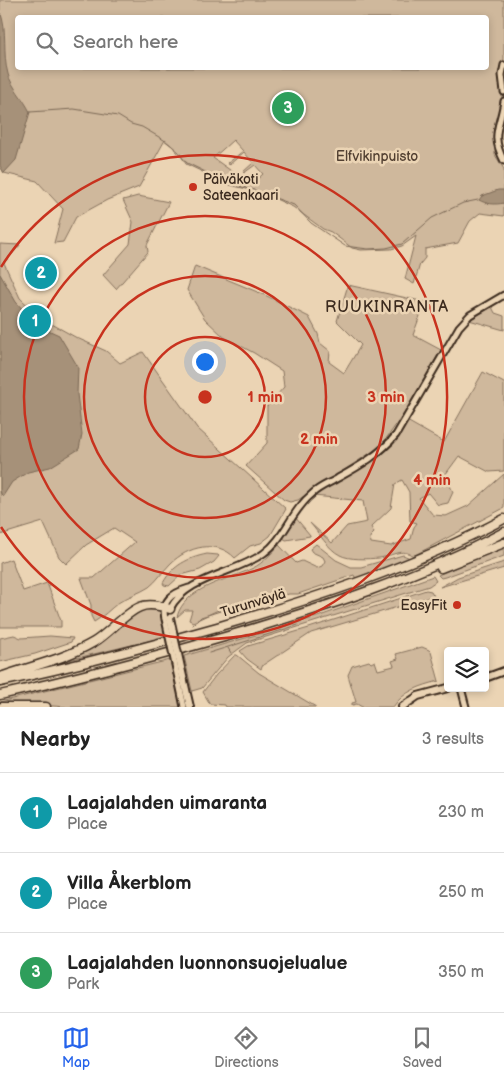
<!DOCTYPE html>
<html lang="en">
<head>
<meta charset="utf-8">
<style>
	:root { --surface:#fff; --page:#f6f6f6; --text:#222; --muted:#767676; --line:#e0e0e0; --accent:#2563eb }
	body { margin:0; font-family:"Balsamiq Sans",sans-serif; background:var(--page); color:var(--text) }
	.controls { position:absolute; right:15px; bottom:15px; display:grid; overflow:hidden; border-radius:5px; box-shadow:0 2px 8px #0003 }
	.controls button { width:45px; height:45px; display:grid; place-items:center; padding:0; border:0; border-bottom:1px solid var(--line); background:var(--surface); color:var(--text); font:25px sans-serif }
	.you { position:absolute; left:204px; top:361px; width:18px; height:18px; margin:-12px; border:4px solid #fff; border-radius:50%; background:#1a73e8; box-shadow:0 0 0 8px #1a73e833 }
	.badge { display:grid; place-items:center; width:32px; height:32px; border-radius:50%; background:var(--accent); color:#fff; font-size:16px; font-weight:700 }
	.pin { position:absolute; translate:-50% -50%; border:2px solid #fff; box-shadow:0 1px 5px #0006 }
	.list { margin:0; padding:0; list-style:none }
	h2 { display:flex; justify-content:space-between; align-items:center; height:65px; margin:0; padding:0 20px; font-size:21px }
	h2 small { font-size:16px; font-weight:400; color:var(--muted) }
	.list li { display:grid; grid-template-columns:32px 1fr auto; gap:15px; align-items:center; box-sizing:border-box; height:80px; padding:0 20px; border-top:1px solid var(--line) }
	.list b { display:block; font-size:19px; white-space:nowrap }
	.list p { margin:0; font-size:16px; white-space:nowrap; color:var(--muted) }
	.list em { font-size:16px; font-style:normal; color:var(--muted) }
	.icon { flex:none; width:28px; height:28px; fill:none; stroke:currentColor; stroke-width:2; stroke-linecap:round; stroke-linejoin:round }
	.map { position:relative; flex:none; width:504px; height:707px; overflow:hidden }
	.search { position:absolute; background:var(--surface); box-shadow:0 2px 8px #0003; left:15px; right:15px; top:15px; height:55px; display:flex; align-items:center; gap:12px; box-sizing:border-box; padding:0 18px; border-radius:5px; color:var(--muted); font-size:19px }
	.sheet { height:305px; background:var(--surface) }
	nav { display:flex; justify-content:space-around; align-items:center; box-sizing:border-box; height:70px; border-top:1px solid var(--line); background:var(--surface); font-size:14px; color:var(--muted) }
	nav a { display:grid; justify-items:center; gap:2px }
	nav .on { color:var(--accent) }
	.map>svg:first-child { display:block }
	.green { fill:#cfb89c; stroke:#85715d; fill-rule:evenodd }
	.water { fill:#a69179; stroke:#7b6855 }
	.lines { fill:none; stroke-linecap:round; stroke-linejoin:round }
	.stream { stroke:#7b6855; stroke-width:1 }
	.minor-casing { stroke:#3b2a1e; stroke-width:9 }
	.major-casing { stroke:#3b2a1e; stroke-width:10 }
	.highway-casing { stroke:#3b2a1e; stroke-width:11 }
	.minor { stroke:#ebd4b4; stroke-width:5 }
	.major { stroke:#ebd4b4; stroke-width:6 }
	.highway { stroke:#ebd4b4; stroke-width:8 }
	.minor-bridge-casing { stroke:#3b2a1e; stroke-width:9; stroke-linecap:butt }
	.major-bridge-casing { stroke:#3b2a1e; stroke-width:10; stroke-linecap:butt }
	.minor-bridge { stroke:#ebd4b4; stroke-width:5 }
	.major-bridge { stroke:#ebd4b4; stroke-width:6 }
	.ring { fill:none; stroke:#c8321e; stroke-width:2.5 }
	.poi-dot { fill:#c8321e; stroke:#ebd4b4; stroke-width:2 }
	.labels { text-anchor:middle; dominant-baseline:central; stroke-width:5; stroke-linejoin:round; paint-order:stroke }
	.park-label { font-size:14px; fill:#513f31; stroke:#ebd4b4 }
	.poi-label { font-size:14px; fill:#3b2a1e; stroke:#ebd4b4; text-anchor:start }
	.street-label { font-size:14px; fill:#3b2a1e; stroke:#ebd4b4 }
	.quarter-label { font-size:16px; letter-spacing:1px; fill:#3b2a1e; stroke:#ebd4b4 }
	.centre { fill:#c8321e; stroke:#ebd4b4; stroke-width:2.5 }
	.ring-label { font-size:15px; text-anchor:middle; font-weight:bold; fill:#c8321e; stroke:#ebd4b4; stroke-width:5; stroke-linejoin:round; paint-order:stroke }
</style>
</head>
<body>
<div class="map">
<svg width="504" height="707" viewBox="0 0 504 707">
	<rect width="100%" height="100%" fill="#ebd4b4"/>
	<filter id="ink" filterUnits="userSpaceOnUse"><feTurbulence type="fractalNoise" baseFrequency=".02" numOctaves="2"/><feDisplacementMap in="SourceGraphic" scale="10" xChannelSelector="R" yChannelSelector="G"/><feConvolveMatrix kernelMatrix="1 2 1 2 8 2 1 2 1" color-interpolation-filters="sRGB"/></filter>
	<g filter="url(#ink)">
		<!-- green -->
		<path class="green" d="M0,0H504V59L499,77L502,98L494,135L495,155L504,169V216L480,213L470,221L458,243L425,249V258L420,264L414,284L405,279L416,236L402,246L391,249L361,250L352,248L331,232L323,229L293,207L263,193L230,185L186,164L179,152L165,140L139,187L107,200L76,217L63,242L54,243L63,209L37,181L4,173L0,166ZM18,18H486V68H18ZM233,140L243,151L228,163L229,165L244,152L253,163L243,172L244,173L255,165L263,174L251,185L213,158Z
			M138,196L169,202L147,245L148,252L116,289L103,275L130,244L133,222L123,200Z
			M0,244L20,245L4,263L20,298L41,318L77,338L106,351L120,363L143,352L197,428L286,509L270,536L261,543L250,546L235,558C217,539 188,546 170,564C163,571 157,581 149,587C140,593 128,596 118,603C110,609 103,617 94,622L91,616V605L81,578H94L135,542L114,528L86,545L66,564L59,557L43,522L0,535V456L37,325L40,326C29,308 19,310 0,307Z
			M195,266L267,296L309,317L318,334L320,343L330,351L329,362L344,373L361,345L337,321L348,285L425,302L413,335L441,350L405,412L381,446L298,500L290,502L284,500L246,466L267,443V406L284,387L282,371L254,353L224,337L205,319L187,290Z
			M492,307L495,313L504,316V330L469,320Z
			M483,372L504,383V471L489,472L459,456L445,475L453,492L448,503L438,505L428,493L419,498L433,515L446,516L468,506L504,474V508L413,556C402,547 390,557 379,558C368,559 349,560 340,555C328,549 319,533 310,523L332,543L347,526L367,522L363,501L314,496L316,492C351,474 390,459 407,421L444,442ZM402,480L409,492L410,521L417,523L414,527L411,539L391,546L371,543L370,537L374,533L371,527L391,508L395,484Z
			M295,517L310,535V536L286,540L283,538Z
			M316,544L336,560L351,567H361L403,555L410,558L356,579L354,575L298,594H289L238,605L216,611L193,622L189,620L192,610H185L177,617C184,587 229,580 253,568C263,563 271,554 279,545L296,563L302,561L317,568L322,566L325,561L323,557L312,552L310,549Z
			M504,547V556L445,577L441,578L438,575Z
			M207,554L218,555L219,556L214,562L200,570L181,575L169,586L164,585L163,583C173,565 188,558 207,554Z
			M11,559L23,591L47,583L61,621V627H0V563Z
			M504,562V568L440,587L458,577Z
			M433,576L436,581L429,586L247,643L228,657L202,688L192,691L184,656L314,618Z
			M426,590L431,591L434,596L311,633L263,665L261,669L247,659L240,651L248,646L309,628Z
			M151,608L160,611L165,637L52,664C69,657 86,651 102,641C120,630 130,612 151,608Z
			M14,635L21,638L50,636L73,638L71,642L35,654L0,662V638Z
			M422,647L429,650L431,652L439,681C420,686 404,691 393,707H362L357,704L352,705V703L356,702L348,675L352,666L369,661L371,663L375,661L378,670L394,666L392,661L398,659L396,654Z
			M235,655H237L259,673L316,707H226L225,705L210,704L203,692L216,675Z
			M170,660L182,707H69L21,704L0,706V702Z"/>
		<!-- water -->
		<path class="water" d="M0,11C8,32 2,53 8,74C11,86 24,99 30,112L16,160L4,173L0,166Z
			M498,190H504V203C495,205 486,204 479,200L482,196Z
			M0,274L16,302L26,313L25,318L31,315L32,319L37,325L59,335L78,367L77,394L82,434L79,449L50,467L28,472L12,482L3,496L1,494L0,490Z"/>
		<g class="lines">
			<!-- stream -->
			<path class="stream" d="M30,112L74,109L118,116L131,124L142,127L164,140L172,146L187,163L230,184L251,189L294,205L311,223L345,246L368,249L386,248L402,244L432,218L463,203L478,200
				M193,625L201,617L275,594
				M228,648L231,653
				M209,653L298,625"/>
			<defs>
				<path id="minor" d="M504,65L502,75L504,92
					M504,101C500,128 490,134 504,161
					M170,609C186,577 237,573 264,553C285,538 291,511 312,494C319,487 330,483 338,478C360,466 380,454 396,435L459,327L470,315L504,295
					M165,619C161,601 172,593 189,588
					M177,674L184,707
					M461,688L466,707"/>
				<path id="major" d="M182,672L190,707
					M485,678L504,671
					M402,707L418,696L448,688"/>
				<path id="highway" d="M441,568L504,543
					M0,677C32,666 65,659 94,642C109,633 125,613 140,607C149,603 161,606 170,609
					M0,682C73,667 145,647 217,627C316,598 413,567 504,519
					M0,695C77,678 152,658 228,636C323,608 417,578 504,532
					M2,707H46"/>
			</defs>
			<!-- minor casing -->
			<use href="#minor" class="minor-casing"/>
			<!-- major casing -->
			<use href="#major" class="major-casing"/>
			<!-- highway casing -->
			<use href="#highway" class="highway-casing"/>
			<!-- minor -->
			<use href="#minor" class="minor"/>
			<!-- major -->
			<use href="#major" class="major"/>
			<!-- highway -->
			<use href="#highway" class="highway"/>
			<defs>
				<path id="minor-bridge" d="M165,619L177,674"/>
				<path id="major-bridge" d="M170,618L182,672"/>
			</defs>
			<!-- minor-bridge casing -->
			<use href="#minor-bridge" class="minor-bridge-casing"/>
			<!-- major-bridge casing -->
			<use href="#major-bridge" class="major-bridge-casing"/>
			<!-- minor-bridge -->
			<use href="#minor-bridge" class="minor-bridge"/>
			<!-- major-bridge -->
			<use href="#major-bridge" class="major-bridge"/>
		</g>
	</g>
	<!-- distance rings -->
	<g class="ring">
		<circle cx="205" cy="397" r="60"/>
		<circle cx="205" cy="397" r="121"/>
		<circle cx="205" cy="397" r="181"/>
		<path d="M1 267A242 242 0 1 1 1 527"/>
	</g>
	<!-- markers -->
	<g class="poi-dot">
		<circle cx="193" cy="187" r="5"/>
		<circle cx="457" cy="605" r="5"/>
	</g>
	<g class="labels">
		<!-- park labels -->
		<g class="park-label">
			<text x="377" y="156">Elfvikinpuisto</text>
		</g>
		<!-- poi labels -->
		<g class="poi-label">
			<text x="203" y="179">Päiväkoti<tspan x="203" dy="16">Sateenkaari</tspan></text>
			<text x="447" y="605" text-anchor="end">EasyFit</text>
		</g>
		<!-- street labels -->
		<g class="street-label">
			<text transform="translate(253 603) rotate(-17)">Turunväylä</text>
		</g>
		<!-- quarter labels -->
		<g class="quarter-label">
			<text x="387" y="307">RUUKINRANTA</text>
		</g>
	</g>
	<circle cx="205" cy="397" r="8" class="centre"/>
	<g class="ring-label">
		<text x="265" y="402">1 min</text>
		<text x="386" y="402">3 min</text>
		<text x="319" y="444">2 min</text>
		<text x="432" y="485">4 min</text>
	</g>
</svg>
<div class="controls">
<button><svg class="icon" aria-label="layers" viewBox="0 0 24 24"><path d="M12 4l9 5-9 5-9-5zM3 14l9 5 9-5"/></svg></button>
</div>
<div class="you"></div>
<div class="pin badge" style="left:35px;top:321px;background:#0f9aa8">1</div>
<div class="pin badge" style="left:41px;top:273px;background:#0f9aa8">2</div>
<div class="pin badge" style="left:288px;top:108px;background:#2e9e5b">3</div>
<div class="search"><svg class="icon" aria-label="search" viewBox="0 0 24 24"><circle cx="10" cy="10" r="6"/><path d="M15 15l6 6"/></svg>Search here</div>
</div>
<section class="sheet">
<h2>Nearby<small>3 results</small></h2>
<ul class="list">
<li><span class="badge" style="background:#0f9aa8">1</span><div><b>Laajalahden uimaranta</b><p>Place</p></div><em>230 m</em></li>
<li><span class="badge" style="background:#0f9aa8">2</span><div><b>Villa Åkerblom</b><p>Place</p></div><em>250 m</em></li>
<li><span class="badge" style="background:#2e9e5b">3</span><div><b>Laajalahden luonnonsuojelualue</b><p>Park</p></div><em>350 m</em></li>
</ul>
</section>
<nav>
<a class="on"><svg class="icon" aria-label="map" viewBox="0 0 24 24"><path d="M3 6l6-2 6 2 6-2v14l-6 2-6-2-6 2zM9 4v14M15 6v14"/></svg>Map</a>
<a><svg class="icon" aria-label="directions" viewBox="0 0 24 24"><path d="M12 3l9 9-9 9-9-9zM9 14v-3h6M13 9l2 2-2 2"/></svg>Directions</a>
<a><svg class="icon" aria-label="saved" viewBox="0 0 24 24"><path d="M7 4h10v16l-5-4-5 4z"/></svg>Saved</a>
</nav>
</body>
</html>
